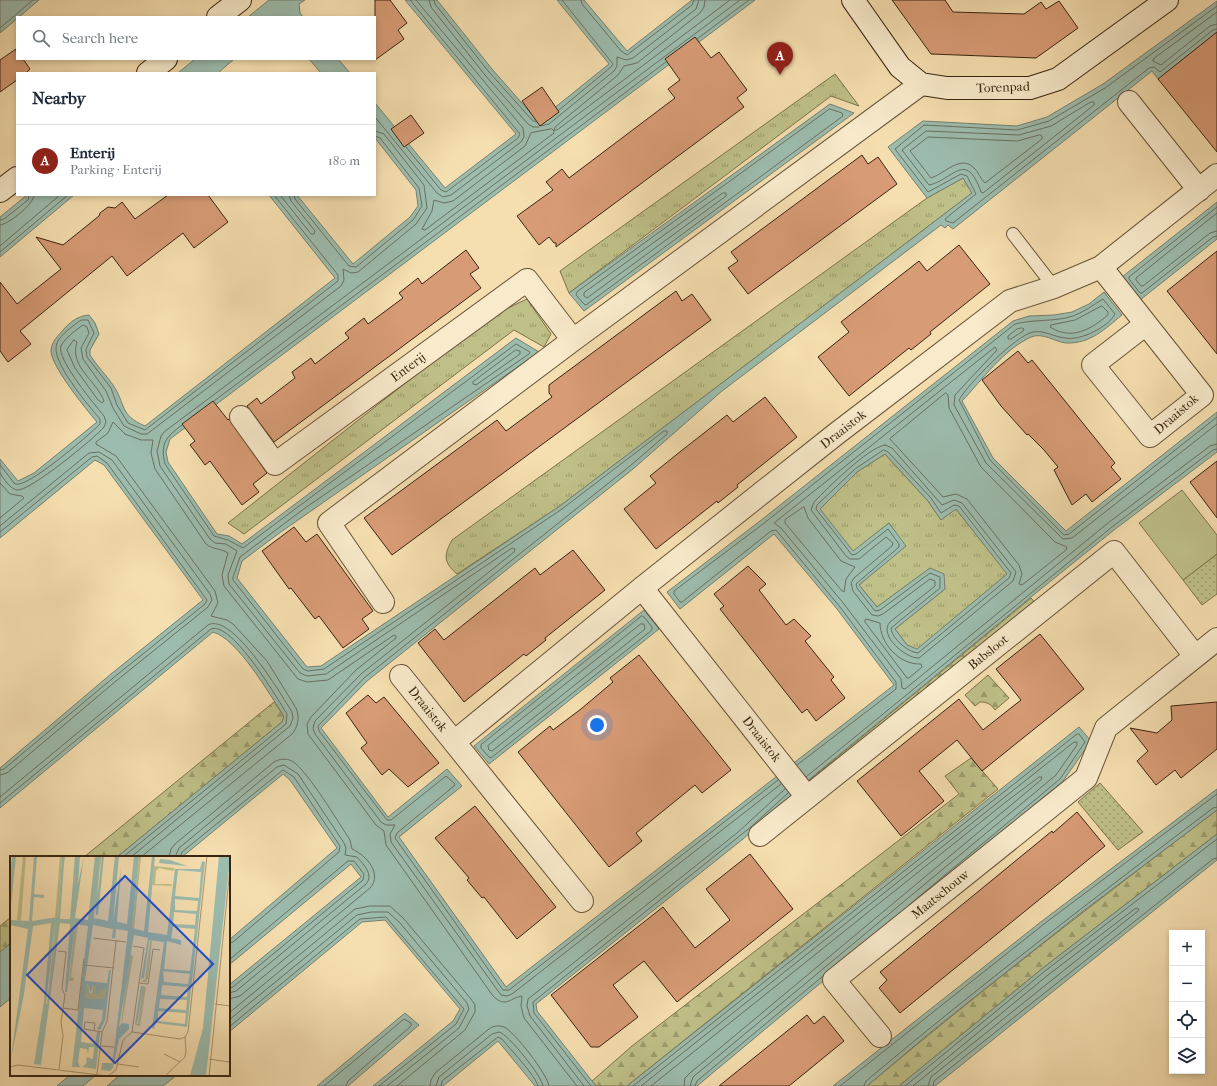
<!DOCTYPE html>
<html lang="en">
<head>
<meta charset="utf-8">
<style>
	:root { --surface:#fff; --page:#f2f2f3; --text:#1f2937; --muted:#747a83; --line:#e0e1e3; --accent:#8f2418 }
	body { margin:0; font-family:"IM FELL French Canon",serif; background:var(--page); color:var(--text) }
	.controls { position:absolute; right:12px; bottom:12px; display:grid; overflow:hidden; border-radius:0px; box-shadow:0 2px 6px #0003 }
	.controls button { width:36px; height:36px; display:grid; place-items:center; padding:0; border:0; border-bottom:1px solid var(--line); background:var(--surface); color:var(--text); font:20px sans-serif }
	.you { position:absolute; left:597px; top:725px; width:14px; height:14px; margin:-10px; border:3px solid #fff; border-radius:50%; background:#1a73e8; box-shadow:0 0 0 6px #1a73e833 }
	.badge { display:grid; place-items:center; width:26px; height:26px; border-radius:50%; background:var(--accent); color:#fff; font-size:13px; font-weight:700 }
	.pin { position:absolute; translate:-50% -33px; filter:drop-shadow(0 1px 2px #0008) }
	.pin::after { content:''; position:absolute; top:21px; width:14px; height:12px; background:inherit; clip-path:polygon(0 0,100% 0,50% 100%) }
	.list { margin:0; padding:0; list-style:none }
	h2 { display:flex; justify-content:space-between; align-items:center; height:52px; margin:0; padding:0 16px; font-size:17px }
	h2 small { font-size:13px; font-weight:400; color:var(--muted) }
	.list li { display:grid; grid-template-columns:26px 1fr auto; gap:12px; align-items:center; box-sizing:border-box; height:72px; padding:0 16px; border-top:1px solid var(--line) }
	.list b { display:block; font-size:15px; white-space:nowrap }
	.list p { margin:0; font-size:13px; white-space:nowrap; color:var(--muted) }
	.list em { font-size:13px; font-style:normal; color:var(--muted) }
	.icon { flex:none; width:22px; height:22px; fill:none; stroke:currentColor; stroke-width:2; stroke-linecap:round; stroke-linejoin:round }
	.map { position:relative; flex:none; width:1217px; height:1086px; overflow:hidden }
	.search { position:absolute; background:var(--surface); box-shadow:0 2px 6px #0003; left:16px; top:16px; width:360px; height:44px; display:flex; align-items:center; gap:10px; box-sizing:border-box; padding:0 14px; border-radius:0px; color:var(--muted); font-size:15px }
	.panel { position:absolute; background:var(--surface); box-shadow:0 2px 6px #0003; left:16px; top:72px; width:360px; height:124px; border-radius:0px }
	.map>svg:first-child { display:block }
	.grass { fill:url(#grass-tufts); stroke:#7c724c }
	.forest { fill:url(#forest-firs); stroke:#7c724c }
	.park { fill:url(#park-dots); stroke:#7c724c }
	.pitch { fill:#bfc088; stroke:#7c724c }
	.water { fill:#9cbcae; stroke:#74806f; fill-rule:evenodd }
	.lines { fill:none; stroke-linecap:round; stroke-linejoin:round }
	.shore { stroke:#6a705f; stroke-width:1 }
	.building { fill:#d79b75; stroke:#382510 }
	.lane-casing { stroke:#675338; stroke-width:14 }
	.street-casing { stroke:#675338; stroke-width:24 }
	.secondary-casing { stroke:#382510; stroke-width:24 }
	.lane { stroke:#f8eacb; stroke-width:12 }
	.street { stroke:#f8eacb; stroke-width:22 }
	.secondary { stroke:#f8eacb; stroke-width:22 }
	.labels { text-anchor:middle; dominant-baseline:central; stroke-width:3.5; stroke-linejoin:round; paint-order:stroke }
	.street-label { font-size:13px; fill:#382510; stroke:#f8eacb }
	.inset-road { fill:none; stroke:#a9946f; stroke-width:1 }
	.view { fill:#1d4ed8; fill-opacity:0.15; stroke:#1d4ed8; stroke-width:2 }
	.inset-edge { fill:none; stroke:#382510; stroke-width:2 }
</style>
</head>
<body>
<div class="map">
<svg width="1217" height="1086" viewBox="0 0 1217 1086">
	<defs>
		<pattern id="grass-tufts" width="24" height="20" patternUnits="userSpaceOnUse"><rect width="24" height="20" fill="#bfc088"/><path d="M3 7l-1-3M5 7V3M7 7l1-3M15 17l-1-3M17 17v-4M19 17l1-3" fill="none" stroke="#9c9c6e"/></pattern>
		<pattern id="forest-firs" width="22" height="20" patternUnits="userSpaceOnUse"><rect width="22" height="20" fill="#bfc088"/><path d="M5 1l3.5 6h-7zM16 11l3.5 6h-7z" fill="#9c9c6e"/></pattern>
		<pattern id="park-dots" width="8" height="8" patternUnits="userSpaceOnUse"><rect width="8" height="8" fill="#bfc088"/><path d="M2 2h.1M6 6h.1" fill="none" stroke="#9c9c6e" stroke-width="1.8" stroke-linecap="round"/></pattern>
	</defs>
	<rect width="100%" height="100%" fill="#f5deaf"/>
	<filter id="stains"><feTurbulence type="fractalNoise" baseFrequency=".005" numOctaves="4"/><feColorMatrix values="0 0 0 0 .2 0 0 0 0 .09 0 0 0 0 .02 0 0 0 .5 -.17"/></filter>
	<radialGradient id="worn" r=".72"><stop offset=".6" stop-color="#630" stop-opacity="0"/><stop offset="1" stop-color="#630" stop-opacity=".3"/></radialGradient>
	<!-- grass -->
	<path class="grass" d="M835,74L859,106L831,96L569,293L560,271Z
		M963,178L972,193L560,506L457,574C443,562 444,555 452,540L927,198Z
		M527,299L551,334L544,347L514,330L244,534L228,523L489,317Z
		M885,454L928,501L941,520L955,508L1008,574L917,650L907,645L895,629L945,589L929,569L877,607L859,585L905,546L889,523L853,552L819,509L857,472Z"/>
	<!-- forest -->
	<path class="forest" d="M1031,598L1041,610L755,829L813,777Z
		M988,675L1009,698L995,710C991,704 987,702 980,702L975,706L965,695Z
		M274,702L284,716L282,722L117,857H84Z
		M971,758L998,789L627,1086H596L592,1081L632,1046L959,794L945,776Z
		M1217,810V834L1043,968L899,1086H867C981,990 1098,900 1217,810Z
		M11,917V943L0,952V926Z"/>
	<!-- park -->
	<path class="park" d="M1217,554V594L1202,605L1183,580Z
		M1100,783L1143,832L1118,850L1078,802Z"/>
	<!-- pitch -->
	<path class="pitch" d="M1182,490L1217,535V554L1183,580L1139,523Z"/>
	<!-- water -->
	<path class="water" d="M0,0H39L0,33Z
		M269,0H305L299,4L300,13L303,17H248Z
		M405,0H437L492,69L535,118L543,117L609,64L557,0H584L627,51L692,0H755L170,439L166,452L168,462L217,534L229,536L242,544L516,338L539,352L278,534L242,561L237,578L307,667L321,666L560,506L972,193L963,178L927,198L888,147L923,121L1017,126L1047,117L1103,84L1217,1V32L1158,79L1152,71L953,229L948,225L945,228L941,225L722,391L633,469L367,681L321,728L388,817L447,769L462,786L399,837L506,987L894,685L837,609L774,534L680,609L667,592L760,521L1013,321L1029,316L1054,315L1072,312L1089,304L1104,292L1122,315C1105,329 1090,344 1066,343C1055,342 1043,332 1031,337C1003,350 983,379 962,401L993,458L1066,531L1217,412V452L1114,530L1031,597L812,777L743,839L536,1004L537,1011L596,1086H535L498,1041L443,1086H373L453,1021L460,1009L385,920L362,922L229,1032V985L361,877L351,864L229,965V940L337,848L290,780L283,774L182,857H117L282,722L284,716C269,694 238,639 213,632L0,808V768L111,674L203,600L104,465L95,460L0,538V459L18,481L34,473L97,422C86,409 50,365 51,350C52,341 58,336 63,330C71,321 78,316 89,315L95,323L99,334L90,350V355C97,366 106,375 113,385C126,404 119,415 145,426L335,278L269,195H297L353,264L410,217L418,206L416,190L375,138V103L445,188L516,134ZM885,454L928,501L941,520L956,509L1007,574L917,649L907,645L895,629L945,589L944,574L930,568L877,607L859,585L906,546L889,523L853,551L820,509L857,472Z
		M195,59H234L218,73H178Z
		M309,59H338L350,73H321Z
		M830,104L854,113L584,311L569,293Z
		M27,195H74L0,257V217Z
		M1217,202V239L1140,300L1122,277Z
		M644,610L659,629L489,764L474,746Z
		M1079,727L1091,741L1063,781L697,1086H627Z
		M1217,789V810L1078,915L932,1031L867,1086H833L1042,921Z
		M1217,834V860L935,1086H899L1043,968Z
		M11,943V998L0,1007V952Z
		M405,1013L419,1025L348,1086H317Z
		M70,1075H96L83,1086H57Z
		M120,1075H177L163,1086H107Z"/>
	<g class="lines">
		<!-- shore -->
		<path class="shore" d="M429,0L431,7L485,75L528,124L533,127H539
			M434,0L435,4L489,72L532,120L536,122
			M581,0L582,4L621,51L627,55L692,5L694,0
			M705,0L704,7L700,13L637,63L624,66L618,75L555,127L554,130H557L730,0
			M740,0L164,432L161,436L157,451L160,466L210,539L215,543L226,544L237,551L228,575L229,584L300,673L307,676L326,674L512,548L515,549L514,552L361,674L315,721L313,728L315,734L381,822L386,825H395L390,834L391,842L501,995L507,996L512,994L781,784
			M1217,6L1105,88L1049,121L1017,130L924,125L895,149L928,192L961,174L967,176L976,194L945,219L946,221L953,223L1149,68L1154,67L1160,72L1213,30L1217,29
			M1217,12L1153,59V61L1161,65L1210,26L1217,24
			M0,28L33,0
			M697,39L749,0
			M1091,102H1094V105L983,193L981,192C966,149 953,180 929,185L902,150L926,131L1019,135L1051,126Z
			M830,109L842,113L843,116L586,305L584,304L576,295L577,292Z
			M559,110L611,67L613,64L562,0
			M375,117L437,193L443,197L451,195L521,142L524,137L523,128L416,0
			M541,126L549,124L614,71L617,66V57L626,60L633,58L696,9L699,0
			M552,129L554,131V133L425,230L422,229L432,211L434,200L444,203L453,201L525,146L531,133Z
			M1040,135L1042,136V139L985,183C980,179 979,172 974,168C961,154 944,174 931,178L910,151L928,137L1017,141Z
			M406,147L441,190L446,192L518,138L520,134L410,0
			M723,193H726V196L587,298L584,296V293Z
			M280,195L311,234H314L315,231L291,201L289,195
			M294,195L295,199L349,266L356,267L413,220L422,206L419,188L380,138L375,136
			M1217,207L1129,277V279L1140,293H1142L1213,237L1217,236
			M1217,213L1136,278V280L1141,286H1143L1210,233L1217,231
			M0,220L4,219L28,200L29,195
			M0,225C9,224 34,204 34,195
			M0,246L60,195
			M0,252L68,195
			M1102,306L1108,312V315C1091,329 1072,341 1050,327L1051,325L1075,320Z
			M1022,328L1024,329L1023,331L1011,339H1008V336L1017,329Z
			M74,340L77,342C69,367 96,380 104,401L102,403L98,400L75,368L67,350Z
			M516,350L520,351V354L476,385L473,384V382Z
			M946,393L948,395L949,408L981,467L1055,542L1067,547L1066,550L1022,585L1019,584L1022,574L1019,565L967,499L956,494L943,497L890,439Z
			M214,401L666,62
			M1217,424L1072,538L1063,539L986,463L954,405L955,395L997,350L995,347L774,523L781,528L844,604L901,679L902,688L905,689L1108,523L1210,446L1217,444
			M182,425C166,437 160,443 165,464L214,536L228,540L243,548L516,344L530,352L529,354L305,508L240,557L233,577V580L303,669L308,671L324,669L562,509L664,431H667V434L630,466L364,678L318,726L319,731L387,820H391L446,776L455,784L454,786L397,833L395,838L503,990H509L778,780
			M885,445L892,448L942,505L954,500L962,503L1016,572L1013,581L919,658C906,659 878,635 890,622L935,586V581L930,579L883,614L878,616L872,615L853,591L851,583L854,578L892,546L893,543L886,537L859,559H850L846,556L811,510L814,502C828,488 867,448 885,445Z
			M884,450L888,452L931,498L941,513L954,505L959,506L1011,573L1009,578L918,653C908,652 892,639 891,628L940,588V577L930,573L880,610L875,611L857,588L856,584L899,547V544L888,529L856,554L852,555L816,509L817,505L855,469Z
			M0,465L15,484C27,489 89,435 100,424V419C89,406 49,360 57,343C61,334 73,326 81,320H88L94,333L86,349L87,357L111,388L117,405L128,423L145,430L338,281V275L274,195
			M0,473C4,479 10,489 17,490C29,492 95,438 104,427L106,422L104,416C96,406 56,359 61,346C65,338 76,330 83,325L87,327L89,333L81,348L83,359L106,391L113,408L124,426L141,434H147L341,286L344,280L343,269L351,273L358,272L416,224L427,208L424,185L384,134L375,131
			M0,483L10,494L22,496L24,498L0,518
			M804,507L808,518L841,561L855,567L846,579L844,592L842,591L785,523V520Z
			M0,526L89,453L99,452L112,460L210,594L212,600L208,607L116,681L7,773L0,775
			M0,532L92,457L97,456L107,463L207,600L205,604L113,678L4,769L0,770
			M642,616L644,617L652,627V630L491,758L489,757L481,748V745Z
			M866,619L880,623C880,643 899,665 921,664L922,667L909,678H907L865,622Z
			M641,624H644L645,629L492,751L489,750L488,746Z
			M797,765L896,689V682L840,607L776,530L771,531L682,602H680L674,594V591L763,524L1015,324C1034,319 1055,322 1073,316C1084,312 1093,305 1103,299L1115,314C1108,327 1081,341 1065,338C1054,337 1045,330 1033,332C1016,335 967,385 959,400L990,460L1064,535L1069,534L1217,417
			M806,777L1112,527L1213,450L1217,449
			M0,797L208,625C232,612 281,694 292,712L293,718L290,726L131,857
			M0,803L211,629C232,621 277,698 287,714L286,724L123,857
			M753,825L788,793
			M141,857L292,734C298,727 300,717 296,708L267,661L233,624L227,620L211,616L218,603L215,591L116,456L96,444V442L108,433L113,422L125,434L141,440H153L151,453L155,469L206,544C213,550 221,548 228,553L222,575L224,586L298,679L307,682L328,680L394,635L396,636V638L356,670L311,717L307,724L308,734L376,825L384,831L386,845L493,996C506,1009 511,997 522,996L521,1006L524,1018L577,1086
			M169,857L171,849L175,844L274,762C279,759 286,758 292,761C308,771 338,822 350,840L352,849C366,855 383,874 370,888L240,996L229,999
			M175,857L179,848L277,767L284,765L298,774L344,843L346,848L345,855L357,857C364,865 374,875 366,884L236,991L229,993
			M180,857L182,852L283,770L294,777L340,846L339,852L233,942L229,943
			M229,960L348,861H354L364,874L363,880L233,987L229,988
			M229,1013L355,909L370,906H390L404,919L471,999L475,1005V1012L465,1030L397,1086
			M229,1020L357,915L371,912H388L400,923L467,1003L469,1009L459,1028L387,1086
			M229,1027L360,919L386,917L464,1009L456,1024L379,1086
			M324,1086L404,1019L411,1023V1026L348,1081L346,1086
			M430,1086L431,1080L435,1073L489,1029C493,1026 498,1025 504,1027C514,1031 548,1075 549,1086
			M436,1086L439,1077L492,1034L499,1032C508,1034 542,1076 543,1086
			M441,1086L442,1081L498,1037L502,1039C509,1048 536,1076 538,1086
			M584,1086L530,1016L527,1006L528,999L737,833L785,789
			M591,1086L534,1013L533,1002L752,826
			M633,1086L1077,734H1079L1085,742L1060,779L909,905
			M641,1086L1074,742H1077V745L1056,775L693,1077L690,1086
			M651,1086L1007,801L1039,777H1042L1041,780L690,1073L685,1078L684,1086
			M695,1086L697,1081L823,976
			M840,1086L1044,924L1217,794
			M864,1086L866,1081C979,986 1096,897 1213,808L1217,807
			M905,1086L1045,971L1217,839
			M913,1086L1048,975L1136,908L1139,909L1138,911L931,1077L928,1086
			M933,1086L934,1081L1213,859L1217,858"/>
	</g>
	<!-- building -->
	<path class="building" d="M375,0H390L407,23L398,30L404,39L375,60Z
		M892,0H945L953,12L1024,14L1041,2L1046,9L1059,1L1078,28L1036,58L931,54Z
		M1217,32V152L1158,79Z
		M695,37L711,58L719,52L747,90L737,98L744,107L556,247V243H554L549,237L539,245L517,216L553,190L546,182L562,169L569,178L675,98L668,89L680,80L665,59Z
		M16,49L17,59H23L30,69L26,73H17V80L0,92V60Z
		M542,87L559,112L540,126L522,101Z
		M411,115L424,133L404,147L391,129Z
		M862,155L868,164L878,157L897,184L748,294L728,268L738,261L731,252Z
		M168,195H208L228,222L194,248L183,233L127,276L112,256L20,331L31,344L8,362L0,351V282L17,304L61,269L36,237L63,245L99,216L100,213L108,207L115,208L122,202L135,219Z
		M959,245L990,284L930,332L931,334L911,350L909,348L849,396L818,357L849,332L841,322L919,261L927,271Z
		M466,250L479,268L470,274L481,288L274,442L247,406L257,398L261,404L295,378L292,372L311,358L315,364L349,338L345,333L364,318L368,324L403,298L399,293L418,278L422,284Z
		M1217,251V354L1167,291Z
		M676,291L682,301L692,294L711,320L392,555L364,518L497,420L506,431L552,397L549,393V385Z
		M1018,351L1028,363L1032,360L1115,463L1111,467L1121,479L1092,502L1086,494L1072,505L1054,470L1058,467L1044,450L1028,434L1027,435L1001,406L982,380Z
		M765,397L797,437L737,485L738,487L718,503L717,501L656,549L624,509L656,483L650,476L681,451L727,415L733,422Z
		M213,401L228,420L229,419L267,473L253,484L259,492L242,505L210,461L205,465L197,454L190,445L195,441L182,424Z
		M1217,461V518L1190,482Z
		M294,527L306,542L317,534L373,611L362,619L369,629L343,648L319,616L315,619L291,588L289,589L262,551Z
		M573,550L605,590L545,638L546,640L526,656L524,654L464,702L418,643L435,629L444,640L535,568L540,575Z
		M748,566L766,584L759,590L786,625L794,619L811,636L805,641L834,677L831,680L845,698L816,721L807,709L802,713L720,609L724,606L714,594Z
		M1040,634L1084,689L982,771L957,740L919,771L944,801L901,836L857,781L959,699L983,730L1021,700L996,669Z
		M639,655L731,770L702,793L695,785L636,833L642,841L609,867L518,752L550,726L553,730L581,709L613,682L610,678Z
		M368,695L376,703L384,697L439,763L408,787L389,769L382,775L361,748L367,743L346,713Z
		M1217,702V749L1181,778L1175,770L1156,785L1137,761L1148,751L1130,728L1157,733L1172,720L1171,706Z
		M475,806L556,907L517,939L484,897L482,898L467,880L469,878L435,838Z
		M1077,812L1105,846L900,1013L879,988L887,980L880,972L1052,831L1053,833Z
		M750,854L793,909L677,1002L644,961L613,985L638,1017L599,1047H591L551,995L663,907L695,948L730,920L706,889Z
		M807,1015L814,1024L824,1016L844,1041L789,1086H719Z"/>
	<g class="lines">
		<defs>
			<path id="lane" d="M1013,234L1054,287"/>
			<path id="street" d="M1129,102L1199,190
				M1101,267L1202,395L1150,436L1093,365L1146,324
				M241,417L275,464L527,280L573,340
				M642,588L807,797
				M383,602L329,523L573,340L921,84
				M401,676L582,901
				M454,742L642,588L836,434L1010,301L1054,287L1101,267L1217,175
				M760,835L1114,552L1195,656
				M880,1036L834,980L1086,778L1106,728L1217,639"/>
			<path id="secondary" d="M853,0L900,67L921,84L947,88H1030L1058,79L1167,0
				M218,17L240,0
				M148,73L166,59
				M0,191L17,178"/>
		</defs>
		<!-- lane casing -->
		<use href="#lane" class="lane-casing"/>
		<!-- street casing -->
		<use href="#street" class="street-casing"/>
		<!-- secondary casing -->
		<use href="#secondary" class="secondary-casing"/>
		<!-- lane -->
		<use href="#lane" class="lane"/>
		<!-- street -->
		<use href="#street" class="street"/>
		<!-- secondary -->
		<use href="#secondary" class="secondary"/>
	</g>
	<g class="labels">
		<!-- street labels -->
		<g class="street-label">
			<text transform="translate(1003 87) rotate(-2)">Torenpad</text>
			<text transform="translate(408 367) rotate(-36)">Enterij</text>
			<text transform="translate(1176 414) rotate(-41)">Draaistok</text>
			<text transform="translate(843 429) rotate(-38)">Draaistok</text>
			<text transform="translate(988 652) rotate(-39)">Babsloot</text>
			<text transform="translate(428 709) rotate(51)">Draaistok</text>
			<text transform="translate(762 739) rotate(52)">Draaistok</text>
			<text transform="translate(940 894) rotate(-39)">Maatschouw</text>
		</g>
	</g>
	<!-- overview -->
	<g transform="translate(10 856)">
		<rect width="220" height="220" fill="#f5deaf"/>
		<path d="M142,84L138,122L136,126H131L135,123L140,85ZM121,98L123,101L111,172L117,112ZM76,130H80L79,137H82L83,130H86V137L89,132L96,133L95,143H75ZM133,130L136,131L130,170L125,169L128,167Z" fill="#bfc088"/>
		<path d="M13,0H16L11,65L7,64ZM50,0H52L48,62H45ZM90,0H92L85,44ZM129,0H131L124,73L122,72ZM144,10L165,12L163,15L149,12L146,15L145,28H161L162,30L142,29ZM46,67L44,100L37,149L45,67ZM65,68H68L61,121L64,122L63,125H59Z" fill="#bfc088"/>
		<path d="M2,0H6L0,60V20ZM24,0H27L24,38L34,39V42L24,41L22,65L48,61L52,0H55L54,8L50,63H60L65,0H70L68,28L74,0L65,62L78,64L85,0H90L87,44L92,0H94L88,59H86L85,48L84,62L98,65L105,0H109L103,66L111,12L107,66L117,68L124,0H129L122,72L134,75L142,0H145L138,76L157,79L165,13H190L192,5L195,6L177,171L146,167L144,173L142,172L154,86L139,84L134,122L131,123L138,82L124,79L109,171L112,167L119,168V173L109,183L103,212L100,215L91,214L92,207H102L104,195L118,75L106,73L105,82H102L103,73L83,69L75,125L97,127L99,114H101L95,164L90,174L87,173L92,164L93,154L74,152L71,186L85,188L87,176H90L86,213L72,211L76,208L77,201L83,203L84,191H79L78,198L77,193L70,192L68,206L70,211H62L78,70L65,68L57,136H55L60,68L50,67L31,209L24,208L34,145L41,67L23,70L14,138L1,203L18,73L0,69V64L19,65ZM168,14L191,16L189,42L165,40ZM165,43L188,45L187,55L165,54ZM164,56L186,58L185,69L163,68ZM45,67L44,100L37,148H36ZM163,71L185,73L180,115L154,113L157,85L171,89V84L161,82ZM153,115L180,118L178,128L154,126ZM77,129L80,130V138L83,130H86V137L89,138L90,133H95V143H75ZM152,129L178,131L177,141L151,139ZM150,143L177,144L176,154L149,152ZM148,155L176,157L175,168L148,165ZM209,0H220V4L196,220H180L193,172ZM150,3L160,4L177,10L149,7ZM131,130H133L127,167L125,168Z" fill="#9cbcae" fill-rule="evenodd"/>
		<path class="inset-road" d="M83,82L116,86M48,95L56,96L52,133L55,139L51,166L53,180L49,213M73,109L104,112M129,127L138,128L143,93L150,94M205,148L220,150M53,152L68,154L74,102M84,175L85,167L75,166L74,173L92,176M122,176L134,92L123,90M91,190L104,191M154,198L170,206M199,203L219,206M108,208L129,211M0,211L8,209L97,220M87,218L92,176L97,165L106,85M98,220L106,214L113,184L122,176L170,183L175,181M155,220L175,201L176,195L175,181L178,176L197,0M199,220L220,13"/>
		<path class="view" d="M115,20L203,108L105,207L17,119Z"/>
		<rect width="220" height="220" class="inset-edge"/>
	</g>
	<rect width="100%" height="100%" filter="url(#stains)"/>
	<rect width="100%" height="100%" fill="url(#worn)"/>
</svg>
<div class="controls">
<button>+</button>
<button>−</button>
<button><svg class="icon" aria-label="locate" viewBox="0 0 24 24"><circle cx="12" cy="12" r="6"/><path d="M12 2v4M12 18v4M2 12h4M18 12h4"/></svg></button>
<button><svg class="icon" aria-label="layers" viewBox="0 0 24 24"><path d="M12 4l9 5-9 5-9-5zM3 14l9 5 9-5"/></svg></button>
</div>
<div class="you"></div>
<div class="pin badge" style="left:780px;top:75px">A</div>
<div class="search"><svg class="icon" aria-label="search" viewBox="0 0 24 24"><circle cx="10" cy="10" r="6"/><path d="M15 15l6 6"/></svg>Search here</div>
<section class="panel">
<h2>Nearby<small></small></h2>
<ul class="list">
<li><span class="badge">A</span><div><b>Enterij</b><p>Parking · Enterij</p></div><em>180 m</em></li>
</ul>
</section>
</div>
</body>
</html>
